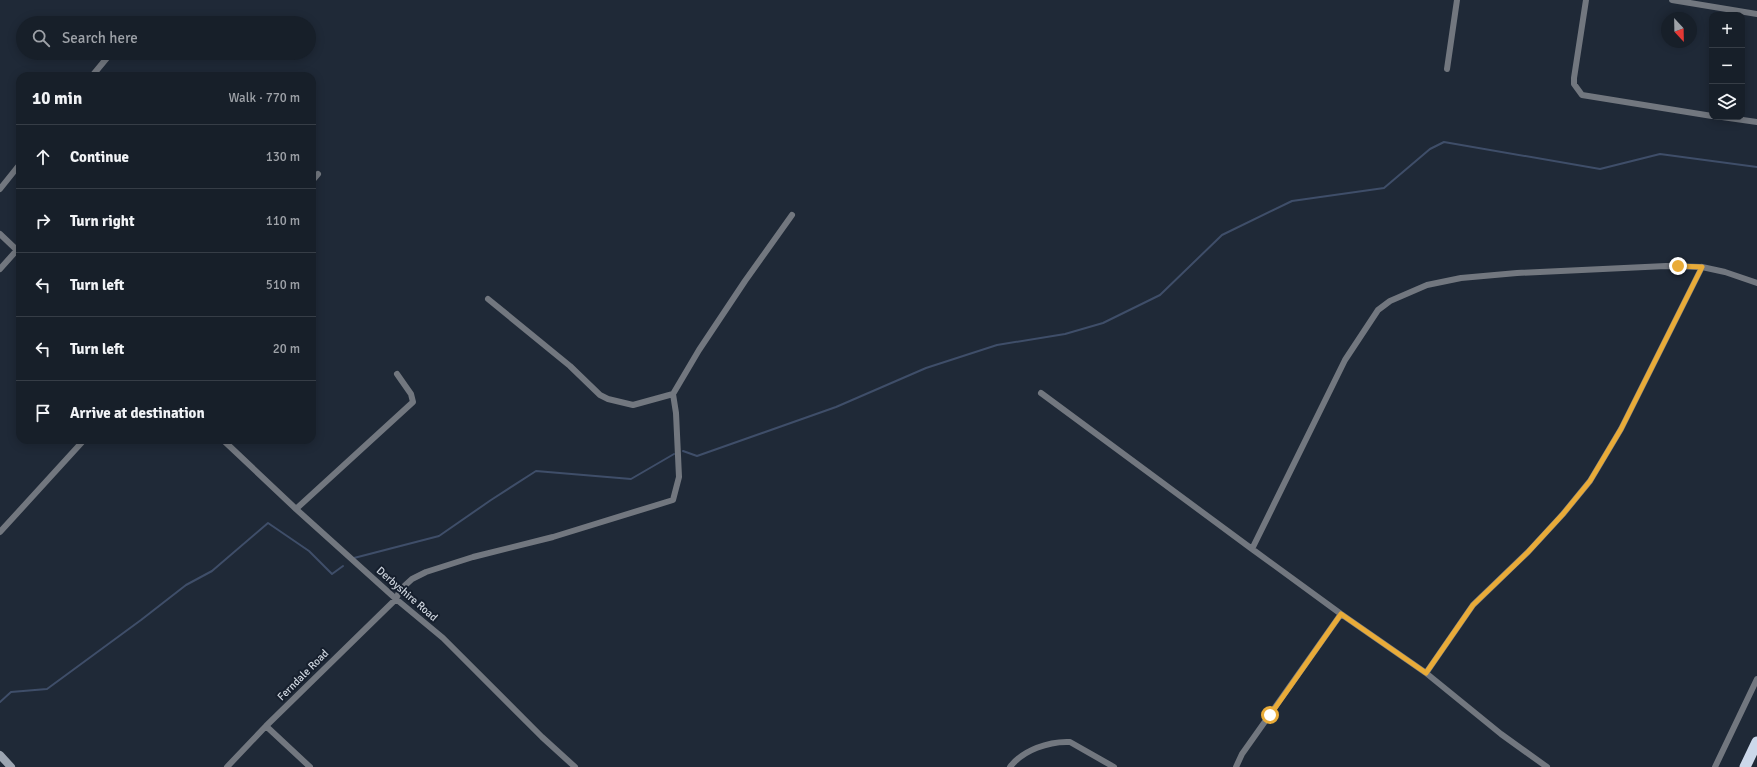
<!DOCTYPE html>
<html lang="en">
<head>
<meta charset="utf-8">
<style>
	:root { --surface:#171f29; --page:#202731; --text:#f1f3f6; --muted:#9ea2a8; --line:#363d46 }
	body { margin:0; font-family:Signika,sans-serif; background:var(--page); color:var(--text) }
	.controls { position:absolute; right:12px; top:12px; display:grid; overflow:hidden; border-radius:8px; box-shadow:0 2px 10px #0003 }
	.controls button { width:36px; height:36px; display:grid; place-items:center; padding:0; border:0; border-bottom:1px solid var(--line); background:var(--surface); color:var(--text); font:20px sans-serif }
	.compass { position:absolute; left:1661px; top:12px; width:36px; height:36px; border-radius:50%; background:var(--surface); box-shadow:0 2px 10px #0003; rotate:158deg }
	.stop { position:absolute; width:12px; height:12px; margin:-9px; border:3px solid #e9ab38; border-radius:50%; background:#fff }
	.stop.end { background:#e9ab38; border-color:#fff; box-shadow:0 1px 4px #0008 }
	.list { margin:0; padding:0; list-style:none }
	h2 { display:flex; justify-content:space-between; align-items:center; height:52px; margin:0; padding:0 16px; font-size:17px }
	h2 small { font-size:13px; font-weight:400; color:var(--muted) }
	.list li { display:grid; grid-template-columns:26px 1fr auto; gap:12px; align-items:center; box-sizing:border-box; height:64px; padding:0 16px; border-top:1px solid var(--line) }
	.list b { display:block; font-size:15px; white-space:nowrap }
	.list em { font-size:13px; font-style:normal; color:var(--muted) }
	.icon { flex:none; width:22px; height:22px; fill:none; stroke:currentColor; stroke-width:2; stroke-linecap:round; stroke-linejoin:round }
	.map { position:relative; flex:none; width:1757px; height:767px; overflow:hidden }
	.search { position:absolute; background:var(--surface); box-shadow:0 2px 10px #0003; left:16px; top:16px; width:300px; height:44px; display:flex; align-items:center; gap:10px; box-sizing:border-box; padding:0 14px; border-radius:22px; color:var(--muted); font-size:15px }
	.panel { position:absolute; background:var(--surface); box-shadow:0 2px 10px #0003; left:16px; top:72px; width:300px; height:372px; border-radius:12px }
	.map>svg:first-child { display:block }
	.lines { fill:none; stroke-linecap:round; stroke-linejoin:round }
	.stream { stroke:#3f4e69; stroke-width:2 }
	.minor { stroke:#72777f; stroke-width:6 }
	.secondary { stroke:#9ca5b1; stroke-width:8 }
	.trunk { stroke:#ccd8ea; stroke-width:11 }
	.route { stroke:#e9ab38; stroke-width:5 }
	.labels { text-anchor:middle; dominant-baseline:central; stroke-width:4; stroke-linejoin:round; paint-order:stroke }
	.street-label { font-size:11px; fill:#cfd6df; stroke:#161f2d }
</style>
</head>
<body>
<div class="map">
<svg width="1757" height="767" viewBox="0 0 1757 767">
	<rect width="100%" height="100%" fill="#1f2937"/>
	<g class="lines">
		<!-- stream -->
		<path class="stream" d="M683,451L697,456L836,407L926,368L997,345L1065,334L1103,323L1160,295L1222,235L1292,201L1384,188L1430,149L1444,142L1600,169L1660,154L1757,167
			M354,558L439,536L491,500L536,471L631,479L674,454
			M0,702L11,692L47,689L141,620L186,585L212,571L268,523L309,551L332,574L343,566"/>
		<!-- minor -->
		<path class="minor" d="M1586,0L1574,78V84L1582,95L1712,116
			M1672,0L1757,14
			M1447,69L1457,0
			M92,76L111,53
			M1722,117L1757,122
			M312,181L318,174
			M0,189L20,164
			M0,234L20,253
			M0,269L17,250
			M488,299L570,366L600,395L608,399L633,405L673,394
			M1041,393L1252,549
			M223,440L296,509L396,599L443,638L542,737L575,767
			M296,509L413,402L411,394L397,374
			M0,532L84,440
			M1426,673L1473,605L1528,552L1563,514L1590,481L1621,429L1702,267
			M266,726L310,767
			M227,767L266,726L396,599L400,590L412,579L426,572L473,557L553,537L673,500L679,477L676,413L673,394L699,350L745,281L792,215
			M1010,767C1023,750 1049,741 1070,742L1114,767
			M1236,767L1242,754L1341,614
			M1547,767L1501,734L1426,673L1341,614L1252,549L1345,360L1378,310L1390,301L1427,285L1461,278L1517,273L1666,266L1702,267L1725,272L1757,283
			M1715,767L1757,679"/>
		<!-- secondary -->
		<path class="secondary" d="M0,755L11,767"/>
		<!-- trunk -->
		<path class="trunk" d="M1745,767L1757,742"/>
	</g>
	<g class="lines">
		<!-- route -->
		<path class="route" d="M1270,715L1341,614L1426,673L1473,605L1528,552L1563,514L1590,481L1621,429L1702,267L1678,266"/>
	</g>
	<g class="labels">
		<!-- street labels -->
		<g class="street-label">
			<text transform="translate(407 594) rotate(41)">Derbyshire Road</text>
			<text transform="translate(303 675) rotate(-45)">Ferndale Road</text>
		</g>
	</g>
</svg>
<div class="controls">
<button>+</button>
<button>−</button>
<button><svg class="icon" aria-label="layers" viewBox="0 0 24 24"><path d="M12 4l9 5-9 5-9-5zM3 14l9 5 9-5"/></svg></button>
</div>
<svg class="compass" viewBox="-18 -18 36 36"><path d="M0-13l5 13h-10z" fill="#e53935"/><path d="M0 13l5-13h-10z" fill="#9ea2a8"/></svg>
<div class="stop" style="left:1270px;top:715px"></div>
<div class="stop end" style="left:1678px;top:266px"></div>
<div class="search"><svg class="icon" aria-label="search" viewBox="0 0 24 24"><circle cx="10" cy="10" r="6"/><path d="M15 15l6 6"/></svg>Search here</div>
<section class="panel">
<h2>10 min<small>Walk · 770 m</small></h2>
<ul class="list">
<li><svg class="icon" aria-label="ahead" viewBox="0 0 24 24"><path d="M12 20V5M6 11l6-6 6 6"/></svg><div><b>Continue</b></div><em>130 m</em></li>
<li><svg class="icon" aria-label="right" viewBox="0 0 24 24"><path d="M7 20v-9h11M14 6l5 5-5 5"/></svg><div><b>Turn right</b></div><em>110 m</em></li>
<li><svg class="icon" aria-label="left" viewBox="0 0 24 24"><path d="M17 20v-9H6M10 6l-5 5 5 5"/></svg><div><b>Turn left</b></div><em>510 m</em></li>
<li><svg class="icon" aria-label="left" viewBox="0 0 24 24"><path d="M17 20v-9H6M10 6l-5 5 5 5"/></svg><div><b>Turn left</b></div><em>20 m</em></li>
<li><svg class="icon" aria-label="arrive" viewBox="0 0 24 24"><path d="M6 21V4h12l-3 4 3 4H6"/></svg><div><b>Arrive at destination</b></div></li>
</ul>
</section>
</div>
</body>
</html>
